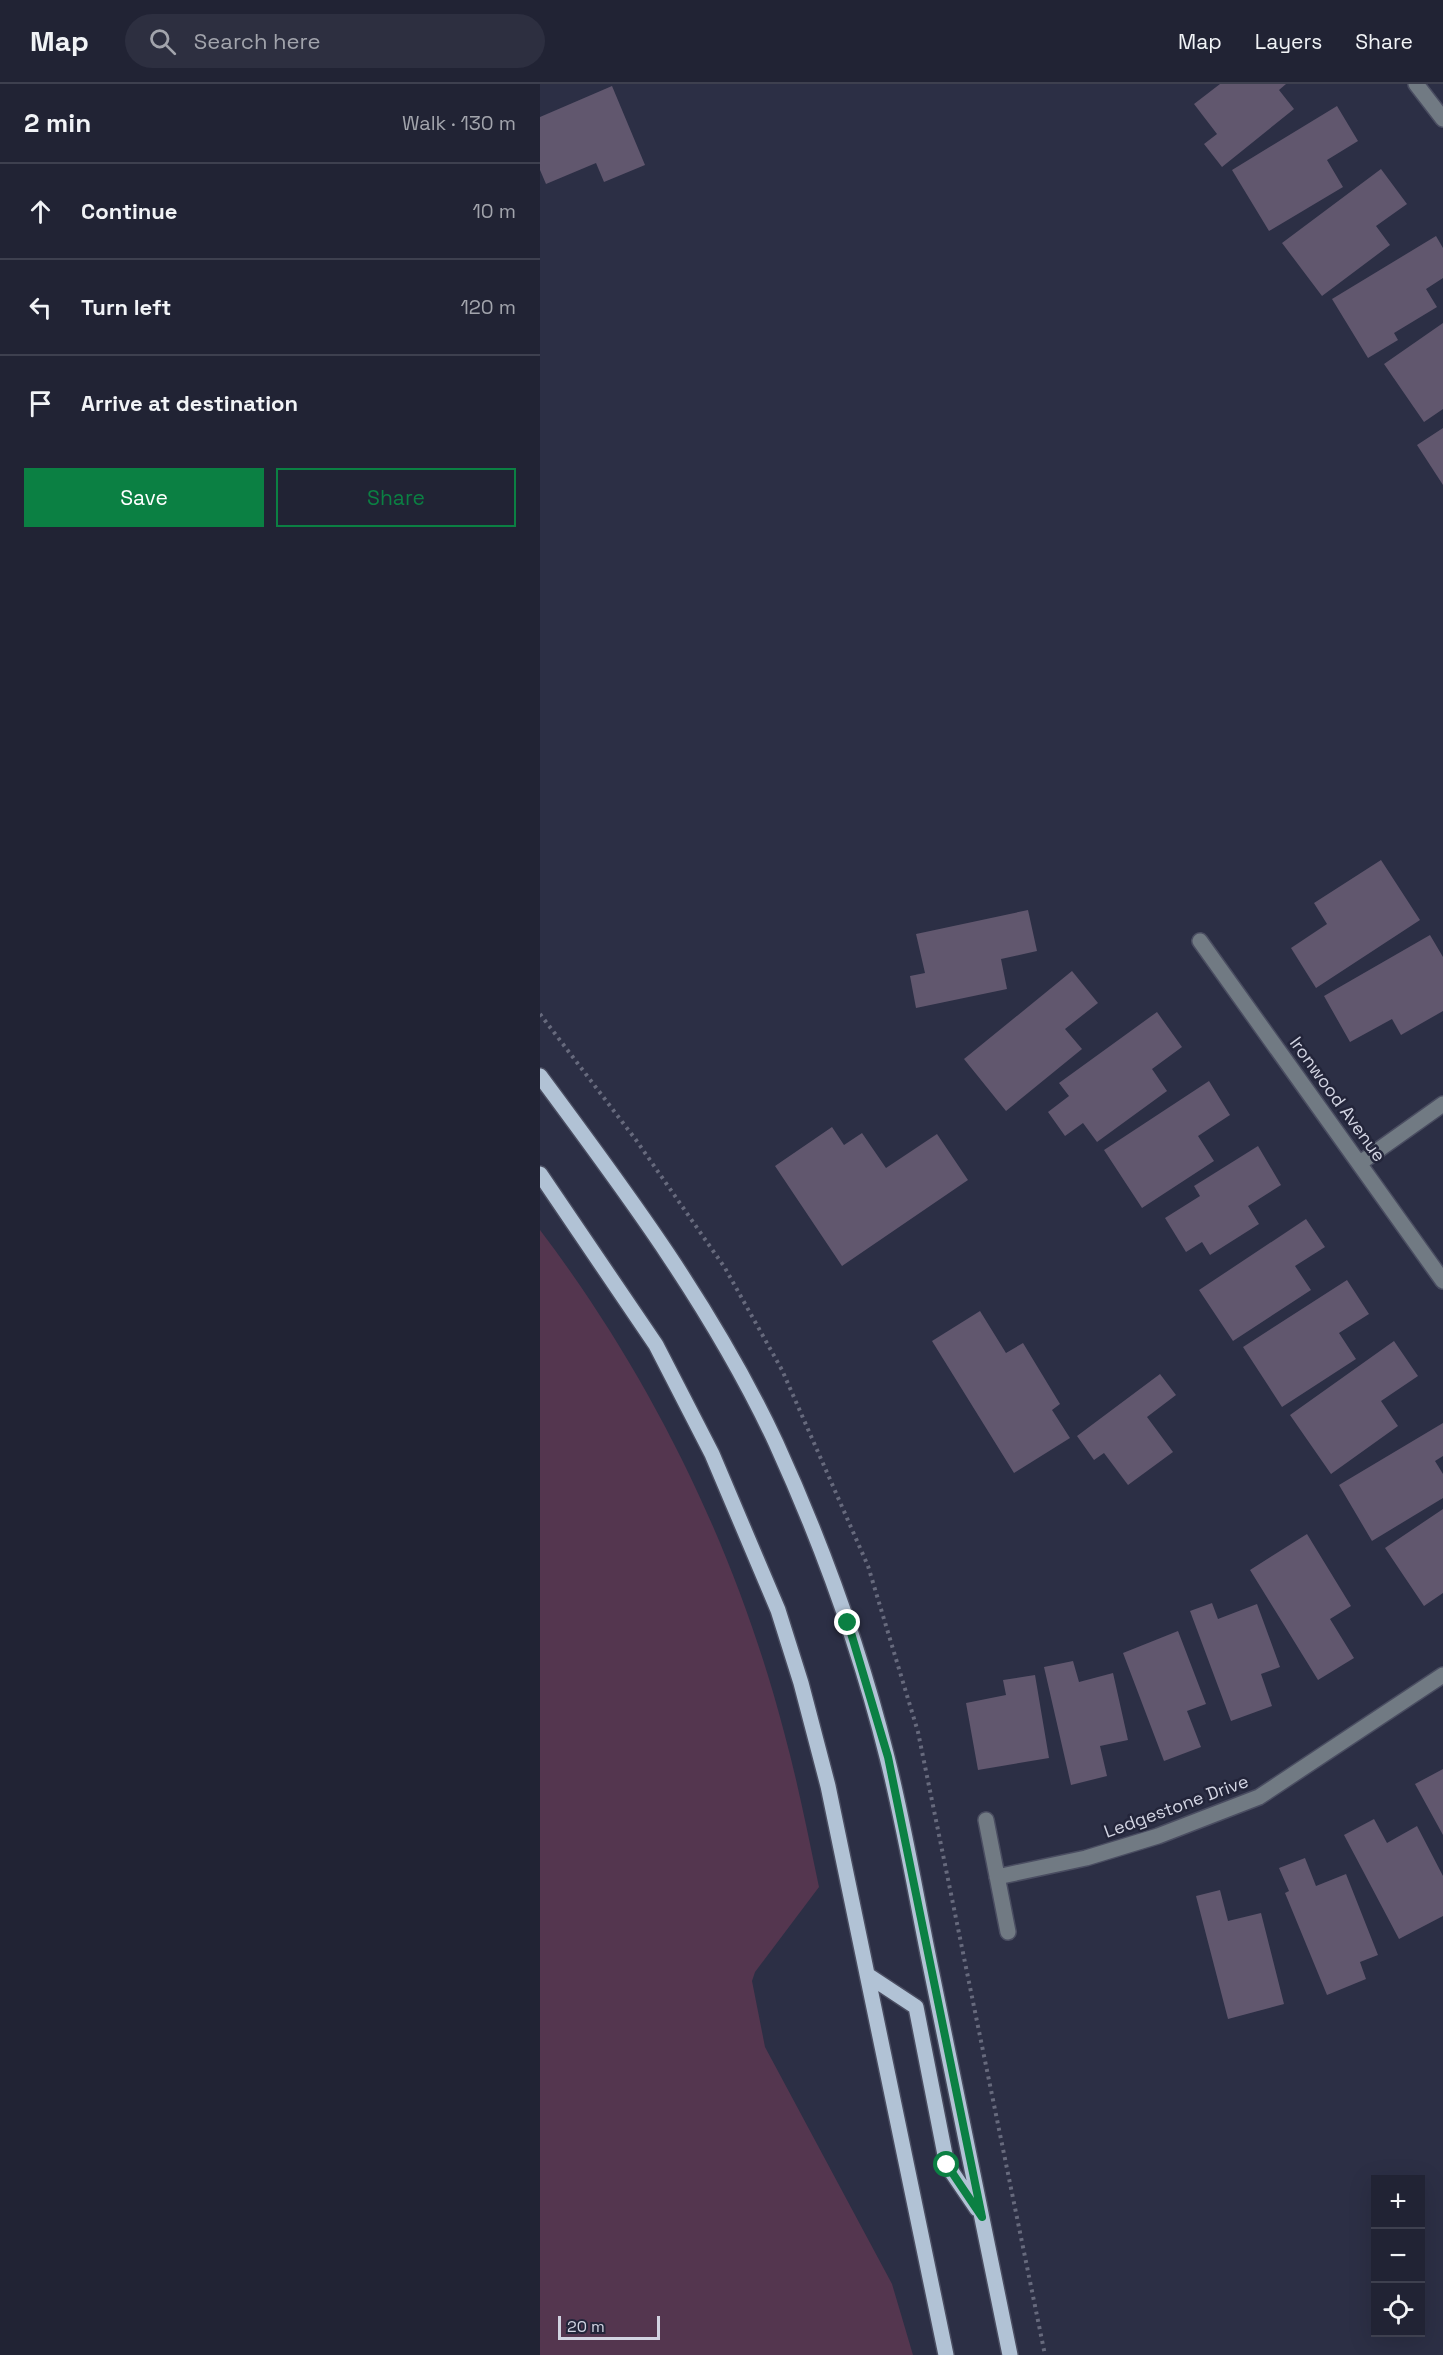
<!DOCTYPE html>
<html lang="en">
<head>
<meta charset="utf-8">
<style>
	:root { --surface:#212334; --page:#2d2f40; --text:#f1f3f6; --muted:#a2a4ac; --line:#3e404f; --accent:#0b8043 }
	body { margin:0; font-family:"Space Grotesk",sans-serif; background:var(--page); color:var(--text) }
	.controls { position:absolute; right:18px; bottom:18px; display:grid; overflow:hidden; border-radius:0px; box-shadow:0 6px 24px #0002 }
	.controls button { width:54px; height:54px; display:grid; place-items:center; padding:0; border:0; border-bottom:2px solid var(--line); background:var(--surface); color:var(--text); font:30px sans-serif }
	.scale { position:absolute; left:18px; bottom:15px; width:102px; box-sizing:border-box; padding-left:6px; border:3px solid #d2d4e2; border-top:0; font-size:16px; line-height:21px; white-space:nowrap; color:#d2d4e2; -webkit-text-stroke:4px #23253a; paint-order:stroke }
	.stop { position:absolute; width:18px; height:18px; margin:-14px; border:4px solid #0b8043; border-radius:50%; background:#fff }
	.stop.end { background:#0b8043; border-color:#fff; box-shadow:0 2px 6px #0008 }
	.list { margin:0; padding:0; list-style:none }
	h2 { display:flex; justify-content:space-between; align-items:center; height:78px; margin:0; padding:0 24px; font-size:26px }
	h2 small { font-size:20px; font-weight:400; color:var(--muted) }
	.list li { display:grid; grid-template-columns:39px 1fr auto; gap:18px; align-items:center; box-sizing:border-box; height:96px; padding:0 24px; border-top:2px solid var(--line) }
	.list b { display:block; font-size:22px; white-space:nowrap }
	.list em { font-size:20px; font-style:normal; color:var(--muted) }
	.actions { display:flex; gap:12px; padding:18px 24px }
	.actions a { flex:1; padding:14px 0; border:2px solid var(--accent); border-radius:0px; text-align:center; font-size:21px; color:var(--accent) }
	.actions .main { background:var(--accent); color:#fff }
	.icon { flex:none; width:33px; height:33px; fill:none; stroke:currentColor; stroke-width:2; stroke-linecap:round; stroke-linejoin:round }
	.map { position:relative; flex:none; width:903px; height:2271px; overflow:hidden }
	header { display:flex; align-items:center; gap:36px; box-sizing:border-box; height:84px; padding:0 30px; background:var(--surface); border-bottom:2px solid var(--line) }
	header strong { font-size:28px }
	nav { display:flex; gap:33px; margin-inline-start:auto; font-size:21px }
	.search { width:420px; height:54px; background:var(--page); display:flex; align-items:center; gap:15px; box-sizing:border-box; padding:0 21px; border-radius:33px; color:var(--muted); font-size:22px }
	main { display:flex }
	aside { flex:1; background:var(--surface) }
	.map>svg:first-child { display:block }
	.green { fill:#54364f }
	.building { fill:#61576e }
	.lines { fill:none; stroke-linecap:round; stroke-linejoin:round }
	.minor-casing { stroke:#4a4d61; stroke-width:18 }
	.major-casing { stroke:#4a4d61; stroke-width:18 }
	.path { stroke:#676a7d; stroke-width:4; stroke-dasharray:3 4.5; stroke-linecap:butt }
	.minor { stroke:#717a83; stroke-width:15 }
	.major { stroke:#b1c2d5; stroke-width:15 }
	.route { stroke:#0b8043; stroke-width:8 }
	.labels { text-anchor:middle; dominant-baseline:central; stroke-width:5; stroke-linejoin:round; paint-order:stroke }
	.street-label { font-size:18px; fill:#d2d4e2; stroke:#23253a }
</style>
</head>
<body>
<header>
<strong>Map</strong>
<div class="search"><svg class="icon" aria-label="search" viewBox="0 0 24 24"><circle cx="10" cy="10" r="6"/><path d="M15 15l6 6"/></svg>Search here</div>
<nav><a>Map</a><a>Layers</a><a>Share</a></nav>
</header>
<main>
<aside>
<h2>2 min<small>Walk · 130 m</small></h2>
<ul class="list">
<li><svg class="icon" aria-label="ahead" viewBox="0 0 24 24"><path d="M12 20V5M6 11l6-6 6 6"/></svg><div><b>Continue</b></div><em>10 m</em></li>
<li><svg class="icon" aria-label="left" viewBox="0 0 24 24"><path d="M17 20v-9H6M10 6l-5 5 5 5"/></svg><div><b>Turn left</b></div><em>120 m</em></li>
<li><svg class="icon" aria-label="arrive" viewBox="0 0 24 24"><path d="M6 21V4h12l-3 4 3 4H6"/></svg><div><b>Arrive at destination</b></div></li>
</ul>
<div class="actions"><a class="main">Save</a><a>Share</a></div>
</aside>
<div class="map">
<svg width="903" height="2271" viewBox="0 0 903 2271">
	<rect width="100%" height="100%" fill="#2c2f45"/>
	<!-- green -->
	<path class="green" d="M0,1146C113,1295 197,1468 244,1648C258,1699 268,1751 279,1803L215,1888L212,1897L225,1963L352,2200L373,2271H0Z"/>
	<!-- building -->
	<path class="building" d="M680,0H746L739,6L754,25L682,83L664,60L677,50L654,20Z
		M72,2L105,81L64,98L56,79L6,100L0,86V33Z
		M797,22L818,57L787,76L803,103L729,147L692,86Z
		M841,85L867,120L836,142L850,161L782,212L742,159Z
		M896,152L903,164V194L886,205L897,223L854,249L858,256L828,274L792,215Z
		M903,239V325L884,338L844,280Z
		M903,344V401L877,361Z
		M841,776L880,836L776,904L751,864L787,840L774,819Z
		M488,826L497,867L461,875L467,905L376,924L370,892L385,889L376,850Z
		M890,851L903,873V927L861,951L852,935L810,958L784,912Z
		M532,887L558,919L525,945L542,965L466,1027L424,975Z
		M617,928L642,963L612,985L627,1007L557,1058L543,1039L525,1052L508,1028L529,1012L519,999Z
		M669,997L690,1031L658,1052L674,1077L602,1124L564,1066Z
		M292,1043L304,1061L322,1049L346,1084L397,1050L428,1096L302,1182L235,1082Z
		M718,1062L741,1101L708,1122L719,1140L670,1171L662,1158L646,1168L625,1134L660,1112L654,1102Z
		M766,1135L785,1163L755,1182L771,1206L693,1257L659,1206Z
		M807,1196L829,1230L799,1249L816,1275L742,1323L703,1263Z
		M440,1227L466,1269L483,1259L520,1320L512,1326L530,1354L474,1389L392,1257Z
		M854,1257L878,1292L841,1317L858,1342L791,1390L750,1331Z
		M620,1290L636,1311L607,1333L633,1368L588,1401L564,1369L554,1376L537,1352Z
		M903,1339V1372L895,1377L903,1390V1414L832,1457L799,1401Z
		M903,1425V1509L884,1522L845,1464Z
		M767,1450L811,1522L790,1535L814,1574L778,1596L710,1486Z
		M672,1519L678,1535L717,1520L740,1583L721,1590L732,1622L691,1637L650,1527Z
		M638,1547L666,1620L647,1627L661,1663L624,1677L583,1569Z
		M533,1577L539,1598L573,1589L588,1656L560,1662L567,1692L531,1701L504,1583Z
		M495,1591L509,1674L438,1686L426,1619L466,1611L463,1596Z
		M903,1685V1751L875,1700Z
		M834,1735L847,1759L877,1742L903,1792V1832L859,1855L804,1751Z
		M765,1774L776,1802L806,1790L838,1871L820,1878L826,1895L787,1911L745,1809L749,1807L739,1784Z
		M680,1806L688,1837L721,1829L744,1920L688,1935L656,1812Z"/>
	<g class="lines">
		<defs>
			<path id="minor" d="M876,0L903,35
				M660,857L903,1197
				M820,1079L903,1020
				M446,1736L468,1848
				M457,1793L546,1774L618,1752L719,1713L903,1591"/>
			<path id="major" d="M0,992C87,1109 174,1226 236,1359C282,1460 320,1565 347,1673C365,1744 377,1818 392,1890C419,2017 445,2144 470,2271
				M0,1090L116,1261L172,1370L238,1526L261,1599L288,1702L406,2271
				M329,1892L376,1923L407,2081L437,2125"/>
		</defs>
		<!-- minor casing -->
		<use href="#minor" class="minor-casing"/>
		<!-- major casing -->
		<use href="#major" class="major-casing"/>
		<!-- path -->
		<path class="path" d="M0,930L96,1056L185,1184L242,1286L328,1482L378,1648L505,2271"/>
		<!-- minor -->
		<use href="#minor" class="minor"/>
		<!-- major -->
		<use href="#major" class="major"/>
	</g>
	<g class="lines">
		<!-- route -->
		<path class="route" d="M308,1539L348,1673L442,2133L407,2081"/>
	</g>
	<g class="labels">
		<!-- street labels -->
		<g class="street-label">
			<text transform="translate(798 1015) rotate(54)">Ironwood Avenue</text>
			<text transform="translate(636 1722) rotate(-20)">Ledgestone Drive</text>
		</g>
	</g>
</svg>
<div class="controls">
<button>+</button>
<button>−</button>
<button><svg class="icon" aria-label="locate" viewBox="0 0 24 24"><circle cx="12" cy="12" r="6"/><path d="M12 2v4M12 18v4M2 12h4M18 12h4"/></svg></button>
</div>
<div class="scale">20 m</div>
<div class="stop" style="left:407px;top:2081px"></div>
<div class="stop end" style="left:308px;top:1539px"></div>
</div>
</main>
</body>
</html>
